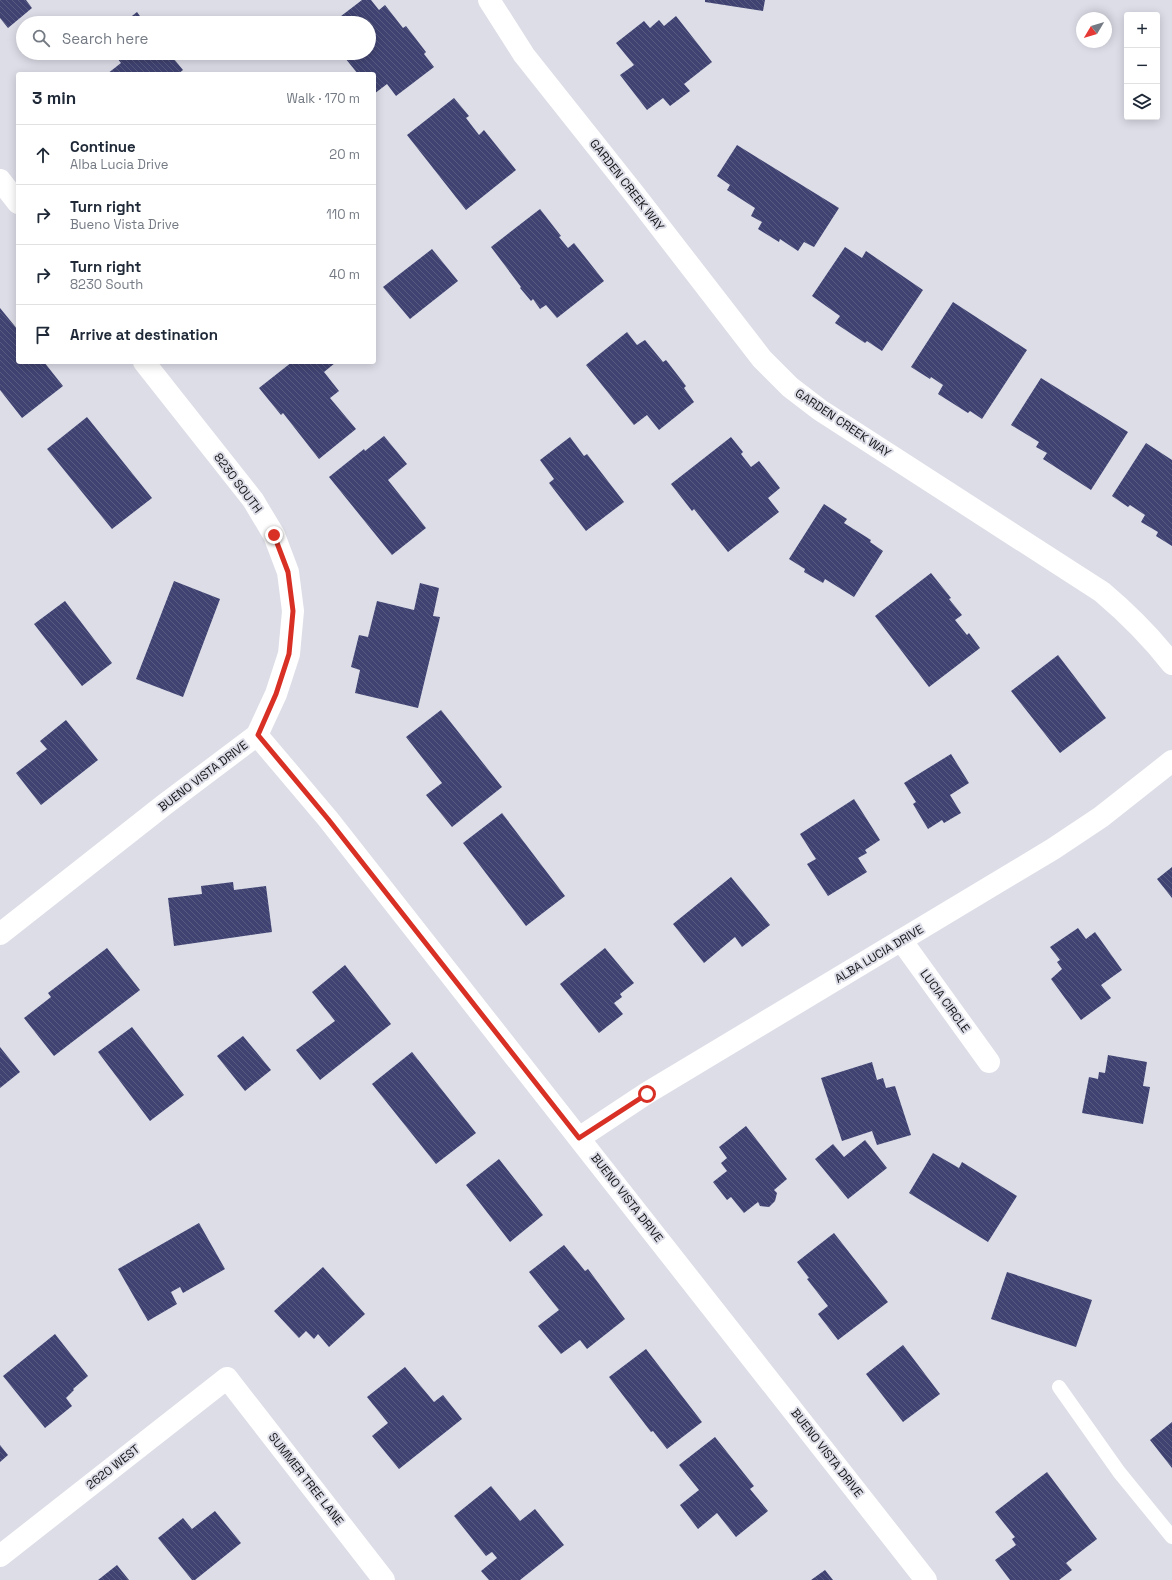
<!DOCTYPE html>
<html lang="en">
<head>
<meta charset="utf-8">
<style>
	:root { --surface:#fff; --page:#f6f6f7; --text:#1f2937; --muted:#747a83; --line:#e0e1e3 }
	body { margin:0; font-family:"Space Grotesk",sans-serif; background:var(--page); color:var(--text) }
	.controls { position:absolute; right:12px; top:12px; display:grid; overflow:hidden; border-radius:4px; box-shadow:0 2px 10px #0003 }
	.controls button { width:36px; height:36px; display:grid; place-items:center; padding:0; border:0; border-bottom:1px solid var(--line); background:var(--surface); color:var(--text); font:20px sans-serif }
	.compass { position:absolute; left:1076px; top:12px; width:36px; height:36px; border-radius:50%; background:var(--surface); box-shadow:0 2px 10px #0003; rotate:232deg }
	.stop { position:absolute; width:12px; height:12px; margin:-9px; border:3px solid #d93025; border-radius:50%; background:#fff }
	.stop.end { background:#d93025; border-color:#fff; box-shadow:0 1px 4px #0008 }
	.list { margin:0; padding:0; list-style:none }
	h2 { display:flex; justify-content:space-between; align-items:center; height:52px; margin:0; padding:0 16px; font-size:17px }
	h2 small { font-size:13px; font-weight:400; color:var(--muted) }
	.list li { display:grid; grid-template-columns:26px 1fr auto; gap:12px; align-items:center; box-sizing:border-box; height:60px; padding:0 16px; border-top:1px solid var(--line) }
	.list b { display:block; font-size:15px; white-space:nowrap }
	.list p { margin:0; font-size:13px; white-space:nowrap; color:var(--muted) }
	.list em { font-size:13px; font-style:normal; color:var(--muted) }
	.icon { flex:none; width:22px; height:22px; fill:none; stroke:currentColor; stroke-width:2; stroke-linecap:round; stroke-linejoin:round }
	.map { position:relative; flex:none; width:1172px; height:1580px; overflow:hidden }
	.search { position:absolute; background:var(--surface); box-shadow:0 2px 10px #0003; left:16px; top:16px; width:360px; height:44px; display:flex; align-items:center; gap:10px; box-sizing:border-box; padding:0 14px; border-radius:22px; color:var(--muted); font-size:15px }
	.panel { position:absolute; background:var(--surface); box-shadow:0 2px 10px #0003; left:16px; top:72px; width:360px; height:292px; border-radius:4px }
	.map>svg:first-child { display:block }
	.building { fill:url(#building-back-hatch) }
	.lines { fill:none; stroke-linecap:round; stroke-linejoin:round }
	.lane { stroke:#fff; stroke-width:14 }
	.street { stroke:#fff; stroke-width:22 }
	.route { stroke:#d93025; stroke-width:5 }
	.labels { text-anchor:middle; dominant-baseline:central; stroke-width:4; stroke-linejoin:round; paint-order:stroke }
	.street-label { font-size:12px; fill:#151619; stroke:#dcdde7 }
</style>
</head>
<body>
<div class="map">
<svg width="1172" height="1580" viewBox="0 0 1172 1580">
	<defs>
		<pattern id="building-back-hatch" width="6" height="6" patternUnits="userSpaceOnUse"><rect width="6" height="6" fill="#404372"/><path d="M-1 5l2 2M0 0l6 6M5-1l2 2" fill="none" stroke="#585b80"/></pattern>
	</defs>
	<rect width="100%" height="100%" fill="#dcdde7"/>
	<!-- building -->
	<path class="building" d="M0,0H26L32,8L8,28L0,18Z
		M362,0H371L379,10L385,5L403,28L406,26L426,52L424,54L434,67L396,96L387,84L374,94V74H358L341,53H369V23H332Z
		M705,0H765L763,11L705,2Z
		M137,12L145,23H123Z
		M676,16L712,62L684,84L690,91L670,106L663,98L647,110L620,75L634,65L616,43L644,21L650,28L659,20L664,26Z
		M113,53H169L183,70L178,74H107L121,63Z
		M454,98L469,116L466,118L479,135L484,130L516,170L466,210L407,135Z
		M737,145L839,208L814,247L804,242L798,251L780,239L779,242L758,229L762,222L751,216L755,208L727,190L730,185L717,176Z
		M540,209L561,236L559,237L568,248L574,243L604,281L557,318L546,305L540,309L533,299L531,301L520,288L521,287L491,247Z
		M845,247L862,258L866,251L923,290L882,351L867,341L865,343L835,323L840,316L812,296Z
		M432,249L458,281L410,319L383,287Z
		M953,302L1027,350L982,419L970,411L968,413L938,394L943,385L931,377L930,379L911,367Z
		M0,308L18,330V362H44L63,386L22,418L0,390Z
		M627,332L637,345L645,340L663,362L666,360L686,386L684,388L694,402L659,430L647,415L634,425L586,365Z
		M292,362H334L335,363L324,372L339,391L330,398L356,429L319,459L283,413L281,415L259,388Z
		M1041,378L1128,432L1091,490L1043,459L1047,453L1036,447L1039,442L1011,425Z
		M87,417L152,498L112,529L47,449Z
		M384,436L407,464L388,480L426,528L392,555L329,477L364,449L365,451Z
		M570,437L584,456L587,454L624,502L586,531L549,483L554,479L540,460Z
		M731,437L743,452L741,454L751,467L759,461L780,488L768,498L779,512L728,552L694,509L692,511L671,484Z
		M1146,443L1172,460V546L1156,536L1158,532L1141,522L1145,515L1130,505L1128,507L1112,496Z
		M824,504L847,519L844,523L871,540L870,542L883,551L854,597L825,579L823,583L804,572L805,569L789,559Z
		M931,573L951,598L949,599L962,615L955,620L967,635L969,633L980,648L929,687L875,616Z
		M174,581L220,599L183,697L136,679Z
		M420,583L439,588L433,616L440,617L418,708L355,693L360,670L351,667L359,635L368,637L377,601L414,610Z
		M65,601L112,663L82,686L34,624Z
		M1058,655L1106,718L1060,753L1011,691Z
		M441,710L502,787L452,827L426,795L442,783L406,737Z
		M66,720L98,760L41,805L16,773L47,749L40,741Z
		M951,754L969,783L950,795L961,813L944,823L942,820L928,829L913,804L916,802L904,783Z
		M854,799L880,840L865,850L867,853L858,858L867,872L828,896L807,864L816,859L800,834Z
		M502,813L565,896L526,926L463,843Z
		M1172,867V898L1157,879Z
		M731,877L770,925L742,947L735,937L704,963L673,924Z
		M233,882L234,890L266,886L272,932L174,946L168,898L202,894L201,886Z
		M1078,928L1086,939L1095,932L1122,970L1101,985L1111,998L1081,1020L1051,979L1062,969L1057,962L1060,960L1050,947Z
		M107,948L140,990L54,1056L24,1018L51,997L48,993Z
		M605,948L634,983L620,994L622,997L614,1003L623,1014L599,1033L560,984Z
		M345,965L391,1024L320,1080L296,1050L335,1021L312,992Z
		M132,1027L184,1095L150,1121L98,1052Z
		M243,1036L271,1070L245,1091L217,1056Z
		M0,1047L20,1072L0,1088Z
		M412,1052L476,1133L436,1164L372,1084Z
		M1108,1055L1147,1062L1143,1086L1150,1087L1143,1124L1082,1113L1089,1077L1098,1079L1099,1072L1105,1073Z
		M872,1062L877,1080L883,1078L886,1088L895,1086L911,1135L877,1145L872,1131L842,1141L821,1078Z
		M746,1126L787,1179L774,1190L777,1193L775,1201L769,1207L760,1206L758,1202L744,1213L731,1197L727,1200L713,1182L727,1171L721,1163L727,1158L719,1147Z
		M865,1140L887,1168L848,1199L815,1159L833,1144L844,1157Z
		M933,1153L959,1168L962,1162L1017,1196L988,1242L909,1193Z
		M499,1159L543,1215L510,1242L466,1185Z
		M199,1223L225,1269L183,1293L180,1287L171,1292L177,1304L148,1321L118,1269Z
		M834,1233L888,1302L838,1340L818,1314L828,1306L807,1279L809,1278L797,1262Z
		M564,1245L585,1271L588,1269L625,1319L587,1349L580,1340L561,1354L538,1326L559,1310L529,1272Z
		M323,1267L365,1314L329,1347L318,1334L314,1339L306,1331L299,1338L274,1311Z
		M1007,1272L1092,1300L1076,1347L991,1319Z
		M55,1334L88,1376L73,1389L74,1390L66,1398L72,1406L45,1428L3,1376Z
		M903,1345L940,1394L903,1422L866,1374Z
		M646,1349L702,1422L667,1449L653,1431L651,1432L609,1377Z
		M405,1367L434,1402L443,1395L462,1419L399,1469L372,1436L388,1423L367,1397Z
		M1172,1422V1468L1150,1440Z
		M715,1437L754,1486L750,1489L768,1511L736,1537L717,1513L698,1529L680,1505L699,1490L679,1465Z
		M0,1445L8,1455L0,1462Z
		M1047,1472L1097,1539L1066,1563L1072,1570L1059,1580H1010L995,1560L1016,1545L1012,1539L1015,1537L995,1512Z
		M491,1486L520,1521L535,1509L564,1545L520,1580H489L481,1571L497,1558L492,1552L486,1556L454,1516Z
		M215,1511L241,1543L195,1580H192L158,1538L183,1518L192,1529Z
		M117,1565L129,1580H98Z
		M825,1570L833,1580H811Z"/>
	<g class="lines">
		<!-- lane -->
		<path class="lane" d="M1059,1387L1119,1472L1172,1537"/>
		<!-- street -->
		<path class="street" d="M489,0L524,55L636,196L762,359L790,387L820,410L1102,592C1128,614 1151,637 1172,664
			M0,180L18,203
			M257,735L328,819L926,1580
			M0,934L164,805L257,735L276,694L289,654L293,611L288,572L274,535L253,500L144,362
			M901,940L989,1062
			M579,1138L647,1093L1053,849L1101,817L1172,761
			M0,1556L227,1378L384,1580"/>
	</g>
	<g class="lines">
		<!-- route -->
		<path class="route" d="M274,535L288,572L293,611L289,654L276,694L258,735L328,819L579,1138L647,1094"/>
	</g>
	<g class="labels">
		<!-- street labels -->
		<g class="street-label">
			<text transform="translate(627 185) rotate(52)">GARDEN CREEK WAY</text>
			<text transform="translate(843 423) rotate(34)">GARDEN CREEK WAY</text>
			<text transform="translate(238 483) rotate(53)">8230 SOUTH</text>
			<text transform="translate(203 776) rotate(-37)">BUENO VISTA DRIVE</text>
			<text transform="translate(879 954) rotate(-31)">ALBA LUCIA DRIVE</text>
			<text transform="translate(945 1001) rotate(54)">LUCIA CIRCLE</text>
			<text transform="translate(627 1198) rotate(52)">BUENO VISTA DRIVE</text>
			<text transform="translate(827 1453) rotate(52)">BUENO VISTA DRIVE</text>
			<text transform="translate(113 1467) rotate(-38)">2620 WEST</text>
			<text transform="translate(306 1479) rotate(52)">SUMMER TREE LANE</text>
		</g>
	</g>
</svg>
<div class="controls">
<button>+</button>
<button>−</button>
<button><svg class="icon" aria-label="layers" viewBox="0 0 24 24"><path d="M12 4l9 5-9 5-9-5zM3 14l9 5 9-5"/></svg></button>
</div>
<svg class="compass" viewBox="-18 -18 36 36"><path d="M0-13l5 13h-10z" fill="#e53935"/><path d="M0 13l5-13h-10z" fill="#747a83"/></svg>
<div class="stop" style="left:647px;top:1094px"></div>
<div class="stop end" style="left:274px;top:535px"></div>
<div class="search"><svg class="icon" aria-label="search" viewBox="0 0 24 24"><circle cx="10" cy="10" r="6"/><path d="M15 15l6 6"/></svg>Search here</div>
<section class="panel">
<h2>3 min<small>Walk · 170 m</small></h2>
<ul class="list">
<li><svg class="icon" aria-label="ahead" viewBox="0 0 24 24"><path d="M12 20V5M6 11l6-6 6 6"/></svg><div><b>Continue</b><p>Alba Lucia Drive</p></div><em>20 m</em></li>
<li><svg class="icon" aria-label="right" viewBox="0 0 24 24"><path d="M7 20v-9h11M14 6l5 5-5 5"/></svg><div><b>Turn right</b><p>Bueno Vista Drive</p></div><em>110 m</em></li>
<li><svg class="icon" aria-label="right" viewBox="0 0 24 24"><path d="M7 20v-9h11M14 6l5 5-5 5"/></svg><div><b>Turn right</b><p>8230 South</p></div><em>40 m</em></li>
<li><svg class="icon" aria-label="arrive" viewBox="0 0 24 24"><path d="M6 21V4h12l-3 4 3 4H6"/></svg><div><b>Arrive at destination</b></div></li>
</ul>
</section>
</div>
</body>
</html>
